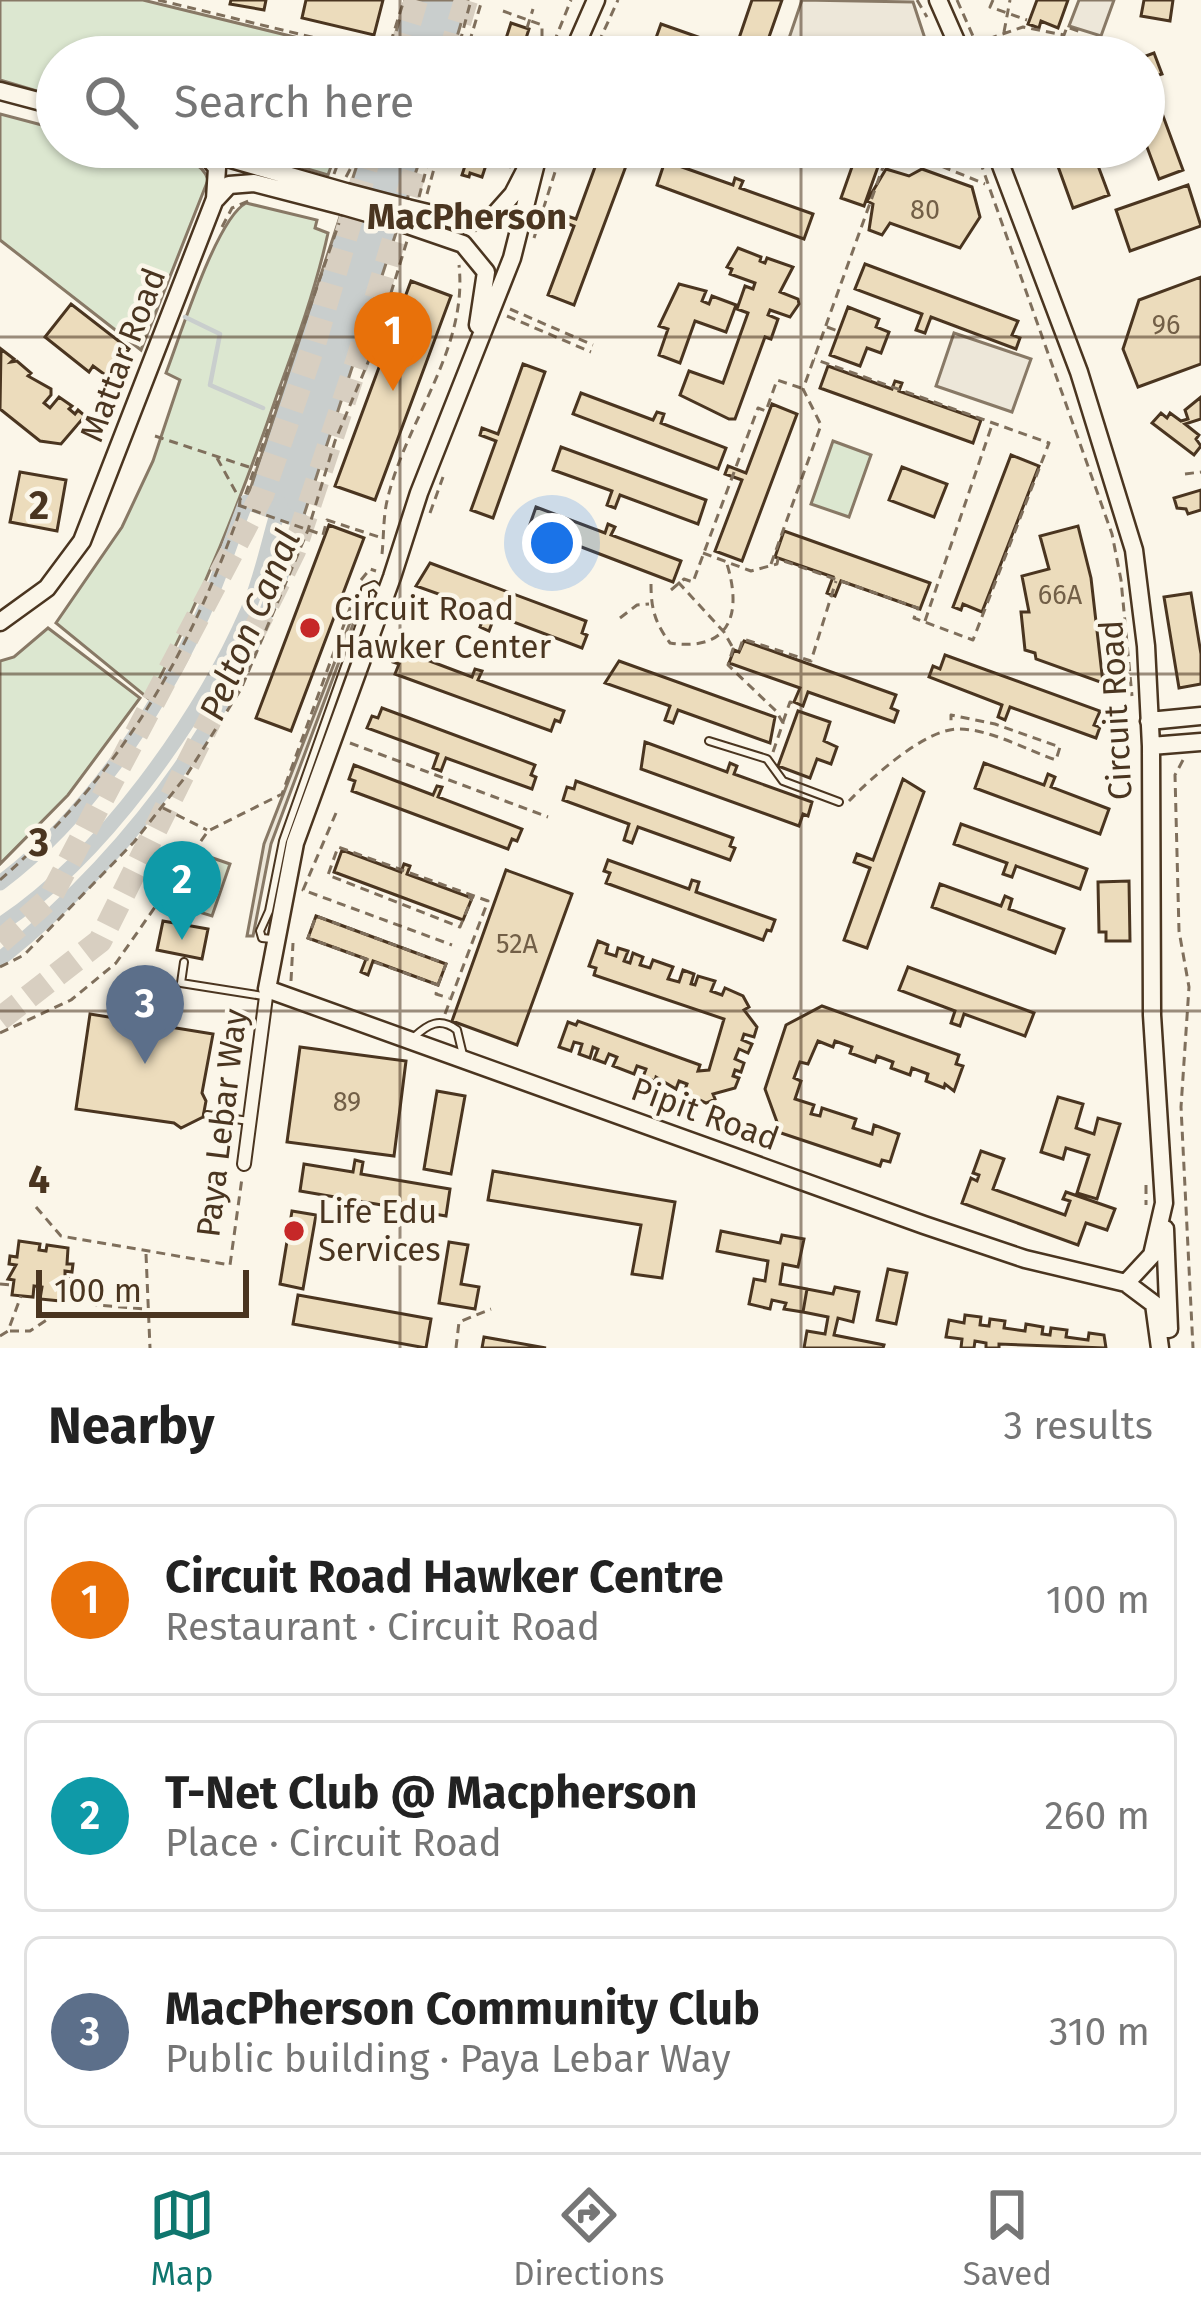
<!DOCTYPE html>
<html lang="en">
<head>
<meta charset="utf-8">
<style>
	:root { --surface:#fff; --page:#f2f2f2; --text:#222; --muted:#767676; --line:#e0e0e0; --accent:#0f766e }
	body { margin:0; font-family:"Fira Sans",sans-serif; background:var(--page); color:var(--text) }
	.scale { position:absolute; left:36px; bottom:30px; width:213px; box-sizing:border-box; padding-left:12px; border:6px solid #4a3520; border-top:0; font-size:33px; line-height:42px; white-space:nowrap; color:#4a3520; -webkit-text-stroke:9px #fbf6e9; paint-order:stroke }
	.you { position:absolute; left:552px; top:543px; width:42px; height:42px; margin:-30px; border:9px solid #fff; border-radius:50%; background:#1a73e8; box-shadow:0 0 0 18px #1a73e833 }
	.badge { display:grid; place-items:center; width:78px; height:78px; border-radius:50%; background:var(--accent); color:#fff; font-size:39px; font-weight:700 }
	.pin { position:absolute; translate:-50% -99px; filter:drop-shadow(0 3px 6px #0008) }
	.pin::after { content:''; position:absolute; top:63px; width:42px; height:36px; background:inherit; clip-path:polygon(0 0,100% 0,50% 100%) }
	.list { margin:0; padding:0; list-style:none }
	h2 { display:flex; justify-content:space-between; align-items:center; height:156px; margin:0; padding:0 48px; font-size:51px }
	h2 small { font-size:39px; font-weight:400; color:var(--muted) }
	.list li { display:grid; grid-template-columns:78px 1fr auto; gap:36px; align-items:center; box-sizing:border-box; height:192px; margin:0 24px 24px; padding:0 24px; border:3px solid var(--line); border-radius:18px }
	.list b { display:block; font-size:45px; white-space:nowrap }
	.list p { margin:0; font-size:39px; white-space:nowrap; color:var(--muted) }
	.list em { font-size:39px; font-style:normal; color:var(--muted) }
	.icon { flex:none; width:66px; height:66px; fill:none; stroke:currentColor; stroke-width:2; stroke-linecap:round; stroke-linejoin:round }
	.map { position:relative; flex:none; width:1201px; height:1348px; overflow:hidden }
	.search { position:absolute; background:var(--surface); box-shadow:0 3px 9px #0004; left:36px; right:36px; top:36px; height:132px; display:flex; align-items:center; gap:30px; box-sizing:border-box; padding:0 42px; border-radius:66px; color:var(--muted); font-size:45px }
	.sheet { height:804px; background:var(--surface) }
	nav { display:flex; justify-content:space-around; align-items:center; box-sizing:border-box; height:168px; border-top:3px solid var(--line); background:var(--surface); font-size:33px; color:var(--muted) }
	nav a { display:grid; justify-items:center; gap:6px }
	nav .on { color:var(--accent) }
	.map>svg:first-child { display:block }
	.green { fill:#dce7d0; stroke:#887966; stroke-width:3 }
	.parking { fill:#ede7d9; stroke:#887966; stroke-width:3 }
	.water { fill:#c9cecd; stroke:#887966; stroke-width:3 }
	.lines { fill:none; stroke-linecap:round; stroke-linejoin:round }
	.stream { stroke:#c9cecd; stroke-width:4.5 }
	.canal { stroke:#c9cecd; stroke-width:15 }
	.building { fill:#ecdcbc; stroke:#4a3520; stroke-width:3 }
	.motorway-tunnel { stroke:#d8cfc1; stroke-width:24; stroke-dasharray:24 12; stroke-linecap:butt }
	.service-casing { stroke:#4a3520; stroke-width:10 }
	.minor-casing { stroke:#4a3520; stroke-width:16 }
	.tertiary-casing { stroke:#4a3520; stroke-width:21 }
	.path { stroke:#7f6f5c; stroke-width:3; stroke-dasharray:9 6; stroke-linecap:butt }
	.service { stroke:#fbf6e9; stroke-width:6 }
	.minor { stroke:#fbf6e9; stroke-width:12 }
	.tertiary { stroke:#fbf6e9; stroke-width:16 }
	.tertiary-bridge-casing { stroke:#4a3520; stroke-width:21; stroke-linecap:butt }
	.path-bridge { stroke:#7f6f5c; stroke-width:3; stroke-dasharray:9 6; stroke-linecap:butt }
	.tertiary-bridge { stroke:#fbf6e9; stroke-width:16 }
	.grid { fill:none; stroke:#4a3520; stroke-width:3; stroke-opacity:0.55 }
	.poi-dot { fill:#c62828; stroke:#fbf6e9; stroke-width:4.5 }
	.labels { text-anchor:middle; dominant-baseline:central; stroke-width:9; stroke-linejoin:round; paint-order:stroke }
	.number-label { font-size:27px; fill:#725f47 }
	.street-label { font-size:33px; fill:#4a3520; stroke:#fbf6e9 }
	.poi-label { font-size:33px; fill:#4a3520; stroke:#fbf6e9; text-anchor:start }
	.neighbourhood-label { font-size:36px; font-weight:bold; fill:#4a3520; stroke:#fbf6e9 }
	.water-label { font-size:36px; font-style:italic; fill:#4a3520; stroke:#fbf6e9 }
	.grid-label { font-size:39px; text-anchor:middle; font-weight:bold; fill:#4a3520; stroke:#fbf6e9; stroke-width:9; stroke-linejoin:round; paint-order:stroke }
</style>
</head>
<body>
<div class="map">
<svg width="1201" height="1348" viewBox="0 0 1201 1348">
	<rect width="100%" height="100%" fill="#fbf6e9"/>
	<!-- green -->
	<path class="green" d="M0,0H143L372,56L57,57V97L0,80Z
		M0,114L57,129V147C90,147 198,141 208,180L141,350L0,240Z
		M232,147H338L328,175Z
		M246,203L317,220L315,228L328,233C316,288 297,340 278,392C241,500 202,597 149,699L56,623L122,527L153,461L180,380L166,373C180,337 216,219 246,203Z
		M833,441L871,455L849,517L811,504Z
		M48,628L140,698L68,795L0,864V661L14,657Z
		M204,855L230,864L212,916L186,908Z"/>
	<!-- parking -->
	<path class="parking" d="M802,0L913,2L931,57H813L786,47Z
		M1079,0H1114L1101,36L1069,26Z
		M954,333L1031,359L1012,412L936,386Z
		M358,602L361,603L271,844L253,936H247L264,844Z"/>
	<!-- water -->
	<path class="water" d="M405,0H468L451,57H389Z
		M363,147H424L302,521L246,502Z"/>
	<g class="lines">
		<!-- stream -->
		<path class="stream" d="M185,317L220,334L210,385L263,408"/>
		<!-- canal -->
		<path class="canal" d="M0,883C85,819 154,718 199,622C218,584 230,542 246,502L302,521C281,574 262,630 234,681C175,789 96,883 0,959
			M0,925C101,859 200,720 248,610C262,577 269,539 280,504"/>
	</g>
	<!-- building -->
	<path class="building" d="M231,0H266L264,10L230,4Z
		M306,0H383L374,35L302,18Z
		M752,0H782L762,57H675L652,49L661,24L735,50Z
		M1037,0H1068L1058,28L1041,21L1039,28L1028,24Z
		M1144,0H1173L1170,21L1141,16Z
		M511,23L529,29L520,57H500Z
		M1154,53L1162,74L1149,78L1183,170L1159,179L1144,139L1143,57Z
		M471,147H492L482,177L470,173L469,177L462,175Z
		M741,147H786L792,151L787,164Z
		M859,147H885L864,206L841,198Z
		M1051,147H1091L1109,195L1073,208Z
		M602,148L629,158L574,305L548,295L574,226L556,219L558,213L576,219Z
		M665,161L733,185L735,178L743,181L740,188L813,214L804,239L657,185Z
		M886,169L909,176L922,169L972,187L980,217L960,248L890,223L882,235L869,230L873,204L867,201Z
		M1188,185L1201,226L1130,251L1116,210Z
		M738,248L761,257L760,261L765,263L767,258L793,267L780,292L798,299L799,304L790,317L770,310L768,315L778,319L771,339L765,337L735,419H729L680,395L689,371L723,383L748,313L737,309L745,286L753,289L755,283L730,274L732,269L727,267Z
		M865,264L1018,321L1012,335L1020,338L1016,349L931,317L925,333L916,330L922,314L855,289Z
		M1201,277V364L1138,387L1123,349L1139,300Z
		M411,281L451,296L375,500L335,486Z
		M679,284L706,291L702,301L709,304L712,296L736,305L726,332L695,321L680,363L659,355L668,329L659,326Z
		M71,304L129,349L108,377L93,366L89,372L45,337Z
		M848,307L879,319L876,327L889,332L881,353L867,348L860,366L830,355Z
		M1,349L14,359L11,362L17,361L31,373L28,376L51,389V395L44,403L50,408L59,397L72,406L69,409L75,414L78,410L85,416L61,444L40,441L0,409Z
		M523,364L545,372L493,518L471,510L496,441L480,435L482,428L498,434Z
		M828,366L892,389L895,381L902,383L899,391L981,420L973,443L820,388Z
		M581,393L653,420L657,412L664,414L661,423L726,448L718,469L573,414Z
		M1201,397V419L1185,424L1199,435L1196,439L1201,446L1194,455L1152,423L1161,413L1167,418L1170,413L1181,421L1188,419L1185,410Z
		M772,404L797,414L742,561L715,551L742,480L725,474L728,466L746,473Z
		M561,447L706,500L698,524L620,495L615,508L607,505L612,491L553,470Z
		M1011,455L1039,466L982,612L963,604L961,610L953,607Z
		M902,467L947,484L934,517L889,500Z
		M20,472L66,480L57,531L10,522Z
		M1201,490V510L1188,514L1186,509L1177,508L1174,498Z
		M536,507L605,533L608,524L615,527L611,535L681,561L673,582L529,527Z
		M329,525L364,538L291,731L256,718Z
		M1078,526L1091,578L1103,683L1036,659L1035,653L1025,650L1021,612H1029L1022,576L1049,569L1040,536Z
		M784,531L930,583L920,609L841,581L835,596L827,593L833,577L775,557Z
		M430,563L586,621L582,633L587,635L582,648L495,615L489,631L480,627L486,611L416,586Z
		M1191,593L1201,654V684L1179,688L1164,597Z
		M744,641L896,695L891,708L898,711L894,722L808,692L803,706L794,702L800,688L729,663L734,650L739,652Z
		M398,649L472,677L475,669L482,671L478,680L564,711L560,722L555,720L551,731L395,674L399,664L393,662Z
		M945,655L1100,711L1094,725L1100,727L1096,738L1010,707L1005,720L998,717L1002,705L929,677L933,666L940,669Z
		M619,661L775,717L770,743L678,710L673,723L665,720L670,706L605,683Z
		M382,708L535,765L531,775L536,777L532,789L446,758L441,771L433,768L438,754L367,728L372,716L378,718Z
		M798,711L830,722L824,741L837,747L831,764L817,759L810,778L778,766Z
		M645,742L727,772L730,763L737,766L734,774L812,802L808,816L803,814L799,826L641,769Z
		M984,763L1044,785L1048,774L1055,777L1051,787L1109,809L1100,834L975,788Z
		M354,765L433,795L437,786L442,787L438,797L522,829L517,841L512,839L508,849L352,791L355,781L349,779Z
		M903,779L924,792L867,948L844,940L870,868L854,862L857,854L873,860Z
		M576,781L733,838L730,846L735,848L730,860L638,827L632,843L624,840L629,824L563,800L567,787L574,789Z
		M961,824L1087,869L1080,889L1016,866L1012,877L1003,874L1007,863L954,844Z
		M342,850L401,872L404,864L410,866L407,874L472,898L463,920L334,872Z
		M608,860L689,889L692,880L699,882L696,892L775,920L771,931L767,930L763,940L606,883L610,873L604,871Z
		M506,870L572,894L517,1045L452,1021Z
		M1129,881L1130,941H1106V932H1099L1098,882Z
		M940,884L1001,906L1005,896L1012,899L1009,909L1064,929L1055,953L932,907Z
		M316,916L446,964L438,985L373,961L368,975L361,972L366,959L308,938Z
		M163,921L208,929L202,959L157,950Z
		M598,941L608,945L606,953L616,956L618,948L628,951L624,961L630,963L633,953L643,957L640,965L650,968L653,960L673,967L668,979L679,982L683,970L694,974L691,984L695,985L698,976L715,981L711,991L722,995L725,988L743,996L749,1007L744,1010L757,1027L754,1037L744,1034L742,1040L752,1044L748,1053L739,1049L735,1059L744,1063L741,1072L735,1070L733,1076L739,1078L735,1088L713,1094L715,1099L706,1103L684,1092L687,1084L679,1081L676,1089L656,1077L655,1081L643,1077L646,1069L637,1066L634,1074L613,1066L617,1057L609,1054L605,1063L594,1059L598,1049L593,1047L590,1058L579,1054L582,1044L574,1042L571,1051L559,1047L568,1022L576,1025L578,1021L700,1065L698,1071L709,1070L724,1019L594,975L596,968L589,966Z
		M908,967L1034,1013L1025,1036L964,1014L960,1026L951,1023L955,1011L899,990Z
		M822,1006L959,1055L956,1064L963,1066L954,1091L945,1084L944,1088L926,1081L928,1074L912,1068L910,1075L891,1068L893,1062L877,1056L875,1062L850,1053L852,1047L835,1041L833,1047L818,1041L808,1064L800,1062L794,1078L801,1081L795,1099L814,1105L811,1114L820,1116L822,1108L856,1119L853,1128L872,1134L874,1125L899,1134L890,1162L882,1160L880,1166L781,1133L765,1089L786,1025Z
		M90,1014L213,1034L202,1093L206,1101L203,1117L181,1128L174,1123L76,1109Z
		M300,1047L406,1061L394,1156L287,1142Z
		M437,1091L465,1096L451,1174L424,1169Z
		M1058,1097L1083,1104L1076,1128L1094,1134L1098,1118L1120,1124L1097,1199L1077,1193L1089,1155L1066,1148L1063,1159L1041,1152Z
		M981,1151L1004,1159L993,1189L1065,1215L1070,1201L1063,1199L1066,1192L1115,1209L1107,1230L1086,1223L1078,1245L962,1203L971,1178L977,1181L979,1175L973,1173Z
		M355,1160L363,1162L361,1174L450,1189L446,1216L300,1191L304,1164L353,1172Z
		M493,1171L675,1202L662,1278L632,1274L641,1225L488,1200Z
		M292,1211L316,1215L303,1289L280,1284Z
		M721,1231L780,1243L782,1235L804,1239L798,1267L783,1264L780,1284L807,1289L803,1312L784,1309L786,1303L772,1300L770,1309L749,1304L754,1279L765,1281L768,1261L717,1251Z
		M19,1241L40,1244L39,1250L46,1251L47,1245L68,1248L67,1264H73L72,1272L65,1271V1278L71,1279L70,1287L63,1286L61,1301L40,1299L42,1287L34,1286L33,1297L12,1295L14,1280L8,1279L16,1265L9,1264L10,1256L17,1257Z
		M449,1242L468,1245L461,1284L479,1287L475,1309L439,1303Z
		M888,1269L907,1273L896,1324L877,1320Z
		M835,1287L859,1292L853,1322L838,1318L834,1335L884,1345L883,1348H804L807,1331L825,1334L828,1317L803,1312L807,1289L833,1294Z
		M298,1295L431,1319L426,1348L293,1324Z
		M965,1315L981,1317L980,1325L989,1326L990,1319L1005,1321L1004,1328L1025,1331L1026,1324L1043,1327L1042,1334L1050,1335L1051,1328L1067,1330L1066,1337L1088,1340L1089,1333L1104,1335L1106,1348L999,1344V1348H986V1343L975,1341L974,1348H961L962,1339L946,1337L949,1320L964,1323Z
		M484,1337L546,1348H482Z"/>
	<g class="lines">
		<!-- motorway-tunnel -->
		<path class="motorway-tunnel" d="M399,57L416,0
			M449,57L466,0
			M0,942L50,898L262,495L314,344L372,147
			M0,1019L100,941L294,551L358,359L422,147"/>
		<defs>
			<path id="service" d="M709,741L767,759L783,781L839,802
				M272,939L262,938L260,931L269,911L283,841L365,610V589L374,585L383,594
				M184,962L181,983L263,996
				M414,1037C428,1024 440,1017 457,1030L463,1055
				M207,1115L249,1121"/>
			<path id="minor" d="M244,1164L267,989"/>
			<path id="tertiary" d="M938,0L963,57
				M571,57L596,0
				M0,91L57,106
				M189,147L346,192
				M540,147L512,258L419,493L392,577L295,843L267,989L924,1225L1025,1259L1126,1283L1154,1304L1160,1348
				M994,147L1079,372L1134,550L1146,646L1151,746L1152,1015L1164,1203L1152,1255L1126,1283
				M216,199L229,185L254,183L343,206
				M407,208L465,222L489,221L513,194L529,163
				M402,223L463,244L486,272L478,325
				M0,622L47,588L82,541L215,199L217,168L202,150
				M1149,721L1201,716
				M1151,746L1201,742
				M1165,1229L1169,1329"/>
		</defs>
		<!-- service casing -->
		<use href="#service" class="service-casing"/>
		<!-- minor casing -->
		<use href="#minor" class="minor-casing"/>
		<!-- tertiary casing -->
		<use href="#tertiary" class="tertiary-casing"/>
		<!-- path -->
		<path class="path" d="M158,0L378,53L376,57
			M917,0L927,17
			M957,0L976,43L1023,27L1064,35L1067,27L1084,33
			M993,0L990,7L1027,20
			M503,11L542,25V37L558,41
			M527,28L533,9
			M1004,32L1010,0
			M386,57L404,0
			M456,57L471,0
			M465,57L482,0
			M548,57L571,0
			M592,57L618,0
			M158,147L173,152
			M975,147L1112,534L1121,580L1132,696
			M509,168L515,147
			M334,174L344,147
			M346,177L362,147
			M427,194L440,147
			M419,197L432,147
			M222,227L232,208L253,199
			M534,238L563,147
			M510,309L593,345
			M507,316L591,352
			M827,327L838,331
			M155,436L255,469
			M217,458L238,496
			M1185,474L1201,472
			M430,513L443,477
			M309,530L323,535L327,520L382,538
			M703,553L751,571L777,564L778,559L918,608L914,618L973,640L1049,443L814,359
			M382,554C384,535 383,515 388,497C407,419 468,349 459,265
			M771,564L821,425L803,389L887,156L902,150L985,184
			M361,580L370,569L376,571
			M678,582L724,632L733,648
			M651,584C651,609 655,623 670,643C731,652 743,613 726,561
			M671,590L684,579L693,582L758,408L766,411L777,380L801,388
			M620,618L637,605L649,604
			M925,621L992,425
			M783,722L790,702L798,704
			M350,743L548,817
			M773,752L783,723L776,711L728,665L733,649L739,651L743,639L811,661L836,581
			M1183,760L1175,775L1179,931L1189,987L1181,1107L1193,1348
			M849,801C871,778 924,730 957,729C988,728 1027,750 1056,760L1060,747L995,724L951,715V721
			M163,808L207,830
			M336,813L303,890L452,945
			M0,880C119,775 186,662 239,514L240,499L245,496L339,223
			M0,967L24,955L134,842L186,776L241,689L308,530L335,441L374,348L407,241
			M291,981L293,943
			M438,985L446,964L316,916L308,938L438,985L436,994L449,998
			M445,1014L488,901L338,847L328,875L460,927L472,898L468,897
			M0,1033L71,1000L116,963L208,831L282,794L353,600
			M1146,1185V1205
			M36,1207L61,1236L230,1265L242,1178
			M146,1254L150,1348
			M0,1284L13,1285
			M62,1294L87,1296L96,1305L146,1309
			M10,1331H30L48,1319
			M0,1336L8,1331L21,1296
			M456,1348L459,1322L491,1309"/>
		<!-- service -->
		<use href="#service" class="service"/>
		<!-- minor -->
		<use href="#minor" class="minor"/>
		<!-- tertiary -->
		<use href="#tertiary" class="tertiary"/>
		<defs>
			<path id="tertiary-bridge" d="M346,192L407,208
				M343,206L402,223"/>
		</defs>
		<!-- tertiary-bridge casing -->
		<use href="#tertiary-bridge" class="tertiary-bridge-casing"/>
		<!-- path-bridge -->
		<path class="path-bridge" d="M238,505L308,530"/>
		<!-- tertiary-bridge -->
		<use href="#tertiary-bridge" class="tertiary-bridge"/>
	</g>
	<!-- grid -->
	<path class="grid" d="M400,0V57M801,0V57M400,147V1348M801,147V1348M0,337H1201M0,674H1201M0,1011H1201"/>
	<!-- markers -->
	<g class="poi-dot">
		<circle cx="310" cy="628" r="12"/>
		<circle cx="294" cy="1231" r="12"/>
	</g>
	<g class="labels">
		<!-- number labels -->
		<g class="number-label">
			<text x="925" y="210">80</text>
			<text x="1166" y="325">96</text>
			<text x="1060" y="595">66A</text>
			<text x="517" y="944">52A</text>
			<text x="347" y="1102">89</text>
		</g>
		<!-- street labels -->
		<g class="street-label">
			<text transform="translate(123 355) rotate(-69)">Mattar Road</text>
			<text transform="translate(1116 710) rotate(-93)">Circuit Road</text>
			<text transform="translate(705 1114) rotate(20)">Pipit Road</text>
			<text transform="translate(222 1123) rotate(-83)">Paya Lebar Way</text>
		</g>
		<!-- poi labels -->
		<g class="poi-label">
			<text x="334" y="609">Circuit Road<tspan x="334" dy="38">Hawker Center</tspan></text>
			<text x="318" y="1212">Life Edu<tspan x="318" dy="38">Services</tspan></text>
		</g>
		<!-- neighbourhood labels -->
		<g class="neighbourhood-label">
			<text x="467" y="217">MacPherson</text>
		</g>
		<!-- water labels -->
		<g class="water-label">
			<text transform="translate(250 625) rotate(-67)">Pelton Canal</text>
		</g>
	</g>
	<g class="grid-label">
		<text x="39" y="519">2</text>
		<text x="39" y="856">3</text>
		<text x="39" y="1193">4</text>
	</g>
</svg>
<div class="scale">100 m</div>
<div class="you"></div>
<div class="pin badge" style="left:393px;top:391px;background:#e8710a">1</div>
<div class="pin badge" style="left:182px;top:940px;background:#0f9aa8">2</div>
<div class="pin badge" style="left:145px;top:1064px;background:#5c6f8a">3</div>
<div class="search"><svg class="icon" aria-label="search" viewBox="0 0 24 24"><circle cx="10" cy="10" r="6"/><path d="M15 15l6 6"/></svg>Search here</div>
</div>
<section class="sheet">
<h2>Nearby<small>3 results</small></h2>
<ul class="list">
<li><span class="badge" style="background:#e8710a">1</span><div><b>Circuit Road Hawker Centre</b><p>Restaurant · Circuit Road</p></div><em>100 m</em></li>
<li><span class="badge" style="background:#0f9aa8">2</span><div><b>T-Net Club @ Macpherson</b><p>Place · Circuit Road</p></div><em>260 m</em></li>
<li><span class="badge" style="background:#5c6f8a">3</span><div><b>MacPherson Community Club</b><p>Public building · Paya Lebar Way</p></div><em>310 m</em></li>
</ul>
</section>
<nav>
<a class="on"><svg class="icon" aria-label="map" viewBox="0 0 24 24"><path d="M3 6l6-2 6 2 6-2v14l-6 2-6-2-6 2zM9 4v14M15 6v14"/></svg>Map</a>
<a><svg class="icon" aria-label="directions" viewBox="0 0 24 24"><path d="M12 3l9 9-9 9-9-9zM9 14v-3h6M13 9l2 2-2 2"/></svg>Directions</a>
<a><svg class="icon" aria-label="saved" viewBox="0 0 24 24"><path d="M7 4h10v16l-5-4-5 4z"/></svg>Saved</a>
</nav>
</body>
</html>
